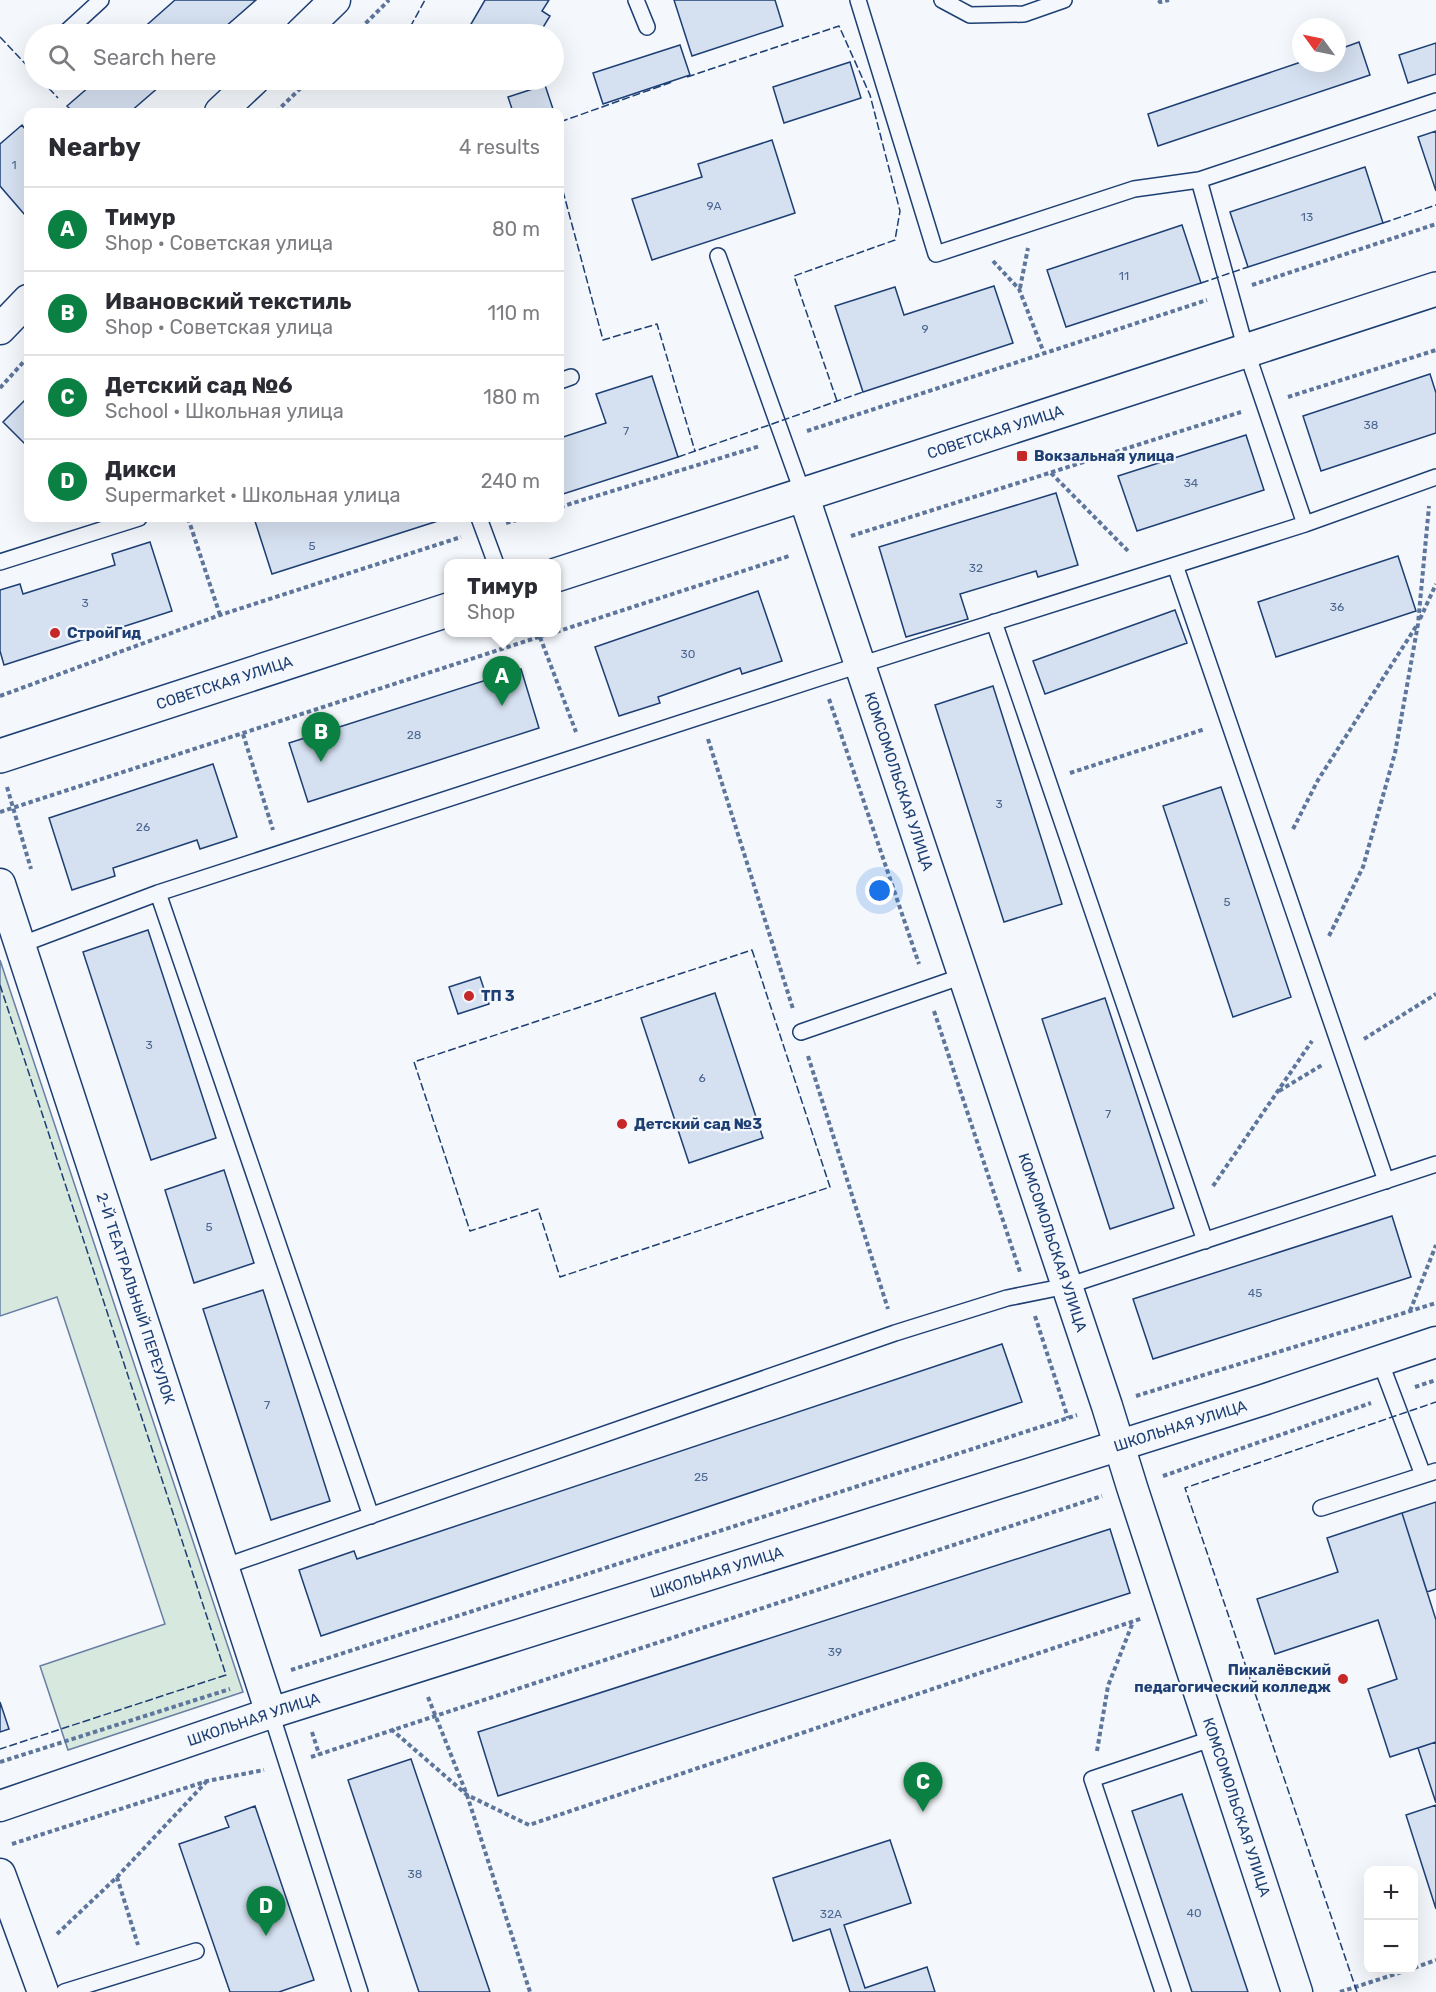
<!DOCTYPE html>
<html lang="en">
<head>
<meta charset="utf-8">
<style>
	:root { --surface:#fff; --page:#f7f7f7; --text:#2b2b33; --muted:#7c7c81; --line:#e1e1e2; --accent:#0b8043 }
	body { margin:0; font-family:Rubik,sans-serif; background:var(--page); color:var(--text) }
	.controls { position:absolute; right:18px; bottom:18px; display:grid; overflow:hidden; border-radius:12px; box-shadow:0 6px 24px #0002 }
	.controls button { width:54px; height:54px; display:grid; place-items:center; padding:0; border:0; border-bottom:2px solid var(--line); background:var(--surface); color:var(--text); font:30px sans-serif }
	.compass { position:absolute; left:1292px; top:18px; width:54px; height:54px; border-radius:50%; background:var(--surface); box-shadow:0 6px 24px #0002; rotate:303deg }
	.you { position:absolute; left:880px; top:891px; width:21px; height:21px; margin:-15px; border:4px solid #fff; border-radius:50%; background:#1a73e8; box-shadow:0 0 0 9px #1a73e833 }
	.badge { display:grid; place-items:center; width:39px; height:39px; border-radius:50%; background:var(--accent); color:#fff; font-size:20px; font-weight:700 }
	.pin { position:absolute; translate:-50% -50px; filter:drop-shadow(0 2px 3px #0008) }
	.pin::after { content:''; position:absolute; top:32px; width:21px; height:18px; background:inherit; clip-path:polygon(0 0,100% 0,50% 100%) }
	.popup { position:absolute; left:444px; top:559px; width:117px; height:78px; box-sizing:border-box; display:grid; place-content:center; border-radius:12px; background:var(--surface); filter:drop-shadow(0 2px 4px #0005); font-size:20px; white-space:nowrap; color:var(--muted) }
	.popup b { font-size:22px; color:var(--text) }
	.popup::after { content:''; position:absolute; left:50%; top:100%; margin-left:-12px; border:12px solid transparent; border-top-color:var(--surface) }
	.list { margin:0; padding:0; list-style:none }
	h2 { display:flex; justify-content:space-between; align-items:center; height:78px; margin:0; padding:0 24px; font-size:26px }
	h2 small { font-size:20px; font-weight:400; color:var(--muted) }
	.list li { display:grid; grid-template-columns:39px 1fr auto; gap:18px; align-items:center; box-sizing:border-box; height:84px; padding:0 24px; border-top:2px solid var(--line) }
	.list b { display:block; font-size:22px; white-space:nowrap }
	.list p { margin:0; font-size:20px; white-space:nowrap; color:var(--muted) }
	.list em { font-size:20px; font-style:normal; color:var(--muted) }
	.icon { flex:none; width:33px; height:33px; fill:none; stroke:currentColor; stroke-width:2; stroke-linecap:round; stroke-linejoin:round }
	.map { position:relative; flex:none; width:1436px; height:1992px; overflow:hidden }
	.search { position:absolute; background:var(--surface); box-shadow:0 6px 24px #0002; left:24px; top:24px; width:540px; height:66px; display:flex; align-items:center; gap:15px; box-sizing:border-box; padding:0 21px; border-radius:33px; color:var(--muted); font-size:22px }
	.panel { position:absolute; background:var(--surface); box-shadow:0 6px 24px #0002; left:24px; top:108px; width:540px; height:414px; border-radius:12px }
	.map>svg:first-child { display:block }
	.green { fill:#d7e8df; stroke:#687fa3; stroke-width:1.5 }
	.building { fill:#d5e0f0; stroke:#1d3f73; stroke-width:1.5 }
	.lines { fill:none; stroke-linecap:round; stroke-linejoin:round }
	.lane-casing { stroke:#1d3f73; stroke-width:18 }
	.street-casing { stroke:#1d3f73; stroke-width:33 }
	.secondary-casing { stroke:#1d3f73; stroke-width:36 }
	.path { stroke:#5e769c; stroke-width:4; stroke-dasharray:4.5 3; stroke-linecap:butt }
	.lane { stroke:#f4f7fb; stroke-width:15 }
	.street { stroke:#f4f7fb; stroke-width:30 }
	.secondary { stroke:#f4f7fb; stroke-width:33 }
	.fence { stroke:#1d3f73; stroke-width:1.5; stroke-dasharray:8 3; stroke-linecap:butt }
	.poi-dot { fill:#c62828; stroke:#f4f7fb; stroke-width:2 }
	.labels { text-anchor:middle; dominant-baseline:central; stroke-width:4.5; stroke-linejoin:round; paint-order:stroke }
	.number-label { font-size:12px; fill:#4b6792 }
	.street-label { font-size:15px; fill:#1d3f73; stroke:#f4f7fb }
	.poi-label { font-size:15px; font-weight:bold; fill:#1d3f73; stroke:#f4f7fb; text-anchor:start }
</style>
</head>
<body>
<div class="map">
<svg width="1436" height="1992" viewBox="0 0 1436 1992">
	<rect width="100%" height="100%" fill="#f4f7fb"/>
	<!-- green -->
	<path class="green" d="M0,960L243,1692L68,1750L40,1666L165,1624L57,1297L0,1316Z"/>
	<!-- building -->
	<path class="building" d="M175,0H256L217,34H143L140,31Z
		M485,0H549L542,11L550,16L539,34H473L467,31Z
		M674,0H775L783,26L692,56Z
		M1359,42L1370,75L1158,146L1148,114L1301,62L1337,63V50Z
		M1436,43V74L1408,83L1399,55Z
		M680,45L690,75L603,104L593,73Z
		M850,62L861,98L784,123L773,87Z
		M97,80H167L130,112H73L67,106Z
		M545,85L553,109L543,112H513L508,97Z
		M22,125L28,133V211L25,215L0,186V144Z
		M1436,131V191L1418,137Z
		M772,140L795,213L652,260L632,199L702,177L698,164Z
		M1365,167L1383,223L1248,267L1230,212Z
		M1182,225L1201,283L1066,327L1047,270Z
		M994,286L1013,343L863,392L835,306L895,287L904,315Z
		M1430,374L1436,393V433L1321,471L1303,416Z
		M652,376L678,457L560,495V438L606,423L596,394Z
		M28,397V447L3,422Z
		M1246,435L1264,490L1137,531L1118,476Z
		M1056,493L1078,565L1038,577L1036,571L960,594L968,619L906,637L879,547Z
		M254,518H440L441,520L272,574Z
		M150,542L172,611L4,665L0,651V590L20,584L23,594L115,565L112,554Z
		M1398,556L1416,611L1276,657L1258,602Z
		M758,591L782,661L742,674L740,668L658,697L660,703L619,716L595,647Z
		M1175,610L1187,643L1045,694L1033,661Z
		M521,669L539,728L308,802L289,743Z
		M993,686L1062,904L1004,922L935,705Z
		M213,764L237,837L200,849L197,840L113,868L115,876L72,890L49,818Z
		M1221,787L1291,997L1233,1017L1163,806Z
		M148,930L216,1138L151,1160L83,952Z
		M480,977L489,1004L458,1014L449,987Z
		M715,993L763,1138L689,1163L641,1018Z
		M1105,998L1174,1208L1110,1229L1042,1019Z
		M224,1170L254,1263L194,1283L165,1190Z
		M1392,1216L1411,1277L1153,1359L1133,1299Z
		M263,1290L330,1501L271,1520L203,1309Z
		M1002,1344L1022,1402L321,1636L299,1570L354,1551L357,1559Z
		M1436,1502V1589L1427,1592L1402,1513Z
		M1402,1513L1436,1620V1742L1390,1757L1368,1689L1397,1679L1378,1620L1275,1654L1257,1599L1338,1572L1327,1538Z
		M1110,1529L1130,1593L498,1796L478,1732Z
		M0,1702L9,1729L0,1732Z
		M1436,1742V1803L1418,1748Z
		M411,1759L490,1992H419L366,1834L348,1780Z
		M1182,1794L1248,1992H1192L1132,1811Z
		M1436,1805V1909L1406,1815Z
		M255,1806L314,1980L279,1992H230L179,1844L229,1827L225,1817Z
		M890,1840L911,1903L844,1925L865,1988L927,1967L935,1992H850L830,1929L793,1941L773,1878Z"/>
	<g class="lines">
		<defs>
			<path id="lane" d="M636,0L647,27
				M858,0L936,254L1134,189L1199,180L1436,101
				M942,0L970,15L1024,14L1064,0
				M64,34L101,0
				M1199,180L1246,350L1305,524
				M718,256L803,494
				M560,381L571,377
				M479,518L496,564
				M0,562L139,518
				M1175,565L1386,1181
				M994,622L1205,1241
				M158,893L371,1516
				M20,945L158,893L822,677L1305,524L1436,477
				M801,1032L963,976
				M1380,1361L1423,1475
				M1321,1508L1436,1471
				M223,1567L895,1333L1007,1298L1067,1286L1436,1164
				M271,1713L360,1992
				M64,1992L196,1951
				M1163,1992L1092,1779L1214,1738"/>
			<g id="street">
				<path d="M300,34L335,0"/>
				<path d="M220,112L254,80"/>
				<path d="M0,329L28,300"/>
				<path id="s1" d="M803,494L1107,1406L1132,1487L1297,1992"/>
				<path id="s2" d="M0,884L271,1713"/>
				<path id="s3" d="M0,1806L271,1713L1263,1400L1436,1342"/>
				<path d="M0,1874L43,1992"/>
			</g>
			<g id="secondary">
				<path id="s4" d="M556,575L1436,289"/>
				<path id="s5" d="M0,756L448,610"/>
			</g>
		</defs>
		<!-- lane casing -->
		<use href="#lane" class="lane-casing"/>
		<!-- street casing -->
		<use href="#street" class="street-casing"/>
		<!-- secondary casing -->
		<use href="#secondary" class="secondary-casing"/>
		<!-- path -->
		<path class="path" d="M1159,0L1160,2L1169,0
			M355,34L389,0
			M276,112L309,80
			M993,261L1019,289L1044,353
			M1252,285L1436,224
			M1020,288L1028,248
			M0,388L28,357
			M1288,397L1436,350
			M807,431L1207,300
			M1051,473L1130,553
			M560,507L760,446
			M188,518L220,615
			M506,523L524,518
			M851,536L1241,412
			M1420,619L1436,584
			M556,632L789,556
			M540,637L576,732
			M0,696L220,615L461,537
			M829,699L919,964
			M243,734L273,830
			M708,739L793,1009
			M1070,773L1205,729
			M7,787L31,869
			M0,812L554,632
			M1293,829L1318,780L1417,625
			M1329,936L1363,867L1395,753L1418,624L1429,506
			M934,1011L1020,1272
			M1364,1039L1436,994
			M808,1056L888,1309
			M1279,1091L1322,1065
			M1213,1186L1312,1041
			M1410,1311L1436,1245
			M1035,1316L1068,1418
			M1415,1387L1436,1380
			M1136,1396L1436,1303
			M1163,1476L1371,1403
			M291,1670L1077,1415
			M428,1697L467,1795L530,1992
			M391,1729L467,1795L529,1825L1143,1618
			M312,1732L319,1754
			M1097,1751L1108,1686L1133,1622
			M311,1757L1102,1496
			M0,1762L230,1689
			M12,1844L207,1781L264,1770
			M117,1877L138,1945
			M57,1934L117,1877L207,1781
			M1414,1968L1436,1960
			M1340,1992L1408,1970"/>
		<!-- lane -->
		<use href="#lane" class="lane"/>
		<!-- street -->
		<use href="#street" class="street"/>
		<!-- secondary -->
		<use href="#secondary" class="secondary"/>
		<!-- fence -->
		<path class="fence" d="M414,34L408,31L425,0
			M0,37L34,73
			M687,77L839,26L870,95L900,211L895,240L794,276L837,401
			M41,80L58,98
			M493,80L506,87
			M560,122L672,82
			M560,180L603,340L657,324L695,451
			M1383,223L1436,205
			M1201,283L1248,267
			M678,457L863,392
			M752,950L830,1187L560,1277L538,1209L470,1231L414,1062Z
			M0,985L226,1675L0,1749
			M1357,1992L1185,1488L1436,1402"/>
	</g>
	<!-- markers -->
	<g class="poi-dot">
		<rect x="1016" y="450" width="12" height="12" rx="3"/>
		<circle cx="55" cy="633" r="6"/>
		<circle cx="469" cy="996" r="6"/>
		<circle cx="622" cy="1124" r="6"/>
		<circle cx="1343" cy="1679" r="6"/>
	</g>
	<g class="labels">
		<!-- number labels -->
		<g class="number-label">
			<text x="14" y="165">1</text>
			<text x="714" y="206">9А</text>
			<text x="1307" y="217">13</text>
			<text x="1124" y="276">11</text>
			<text x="925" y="329">9</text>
			<text x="1371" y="425">38</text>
			<text x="626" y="431">7</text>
			<text x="1191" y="483">34</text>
			<text x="312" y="546">5</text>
			<text x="976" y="568">32</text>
			<text x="85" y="603">3</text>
			<text x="1337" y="607">36</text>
			<text x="688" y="654">30</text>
			<text x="414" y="735">28</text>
			<text x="999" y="804">3</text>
			<text x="143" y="827">26</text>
			<text x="1227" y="902">5</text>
			<text x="149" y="1045">3</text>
			<text x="702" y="1078">6</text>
			<text x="1108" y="1114">7</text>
			<text x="209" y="1227">5</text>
			<text x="1255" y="1293">45</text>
			<text x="267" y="1405">7</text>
			<text x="701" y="1477">25</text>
			<text x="835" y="1652">39</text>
			<text x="415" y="1874">38</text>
			<text x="1194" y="1913">40</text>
			<text x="831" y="1914">32А</text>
		</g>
		<!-- street labels -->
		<g class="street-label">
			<text stroke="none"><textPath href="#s4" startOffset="462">СОВЕТСКАЯ УЛИЦА</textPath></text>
			<text stroke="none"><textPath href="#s5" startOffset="236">СОВЕТСКАЯ УЛИЦА</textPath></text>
			<text stroke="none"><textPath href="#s1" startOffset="303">КОМСОМОЛЬСКАЯ УЛИЦА</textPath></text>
			<text stroke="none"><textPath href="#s1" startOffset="789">КОМСОМОЛЬСКАЯ УЛИЦА</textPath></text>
			<text stroke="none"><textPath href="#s2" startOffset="436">2-Й ТЕАТРАЛЬНЫЙ ПЕРЕУЛОК</textPath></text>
			<text stroke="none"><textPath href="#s3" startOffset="1240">ШКОЛЬНАЯ УЛИЦА</textPath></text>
			<text stroke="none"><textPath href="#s3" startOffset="754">ШКОЛЬНАЯ УЛИЦА</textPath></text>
			<text stroke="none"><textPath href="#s3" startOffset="268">ШКОЛЬНАЯ УЛИЦА</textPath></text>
			<text stroke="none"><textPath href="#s1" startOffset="1383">КОМСОМОЛЬСКАЯ УЛИЦА</textPath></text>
		</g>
		<!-- poi labels -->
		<g class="poi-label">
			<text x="1034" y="456">Вокзальная улица</text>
			<text x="67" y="633">СтройГид</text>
			<text x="481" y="996">ТП 3</text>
			<text x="634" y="1124">Детский сад №3</text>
			<text x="1331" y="1670" text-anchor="end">Пикалёвский<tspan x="1331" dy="17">педагогический колледж</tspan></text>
		</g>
	</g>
</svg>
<div class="controls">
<button>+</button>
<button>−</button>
</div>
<svg class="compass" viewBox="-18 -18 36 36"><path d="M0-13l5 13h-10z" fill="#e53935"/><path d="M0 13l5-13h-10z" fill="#7c7c81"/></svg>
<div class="you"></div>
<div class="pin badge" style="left:502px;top:706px">A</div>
<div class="popup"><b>Тимур</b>Shop</div>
<div class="pin badge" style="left:321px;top:762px">B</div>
<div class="pin badge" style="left:923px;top:1812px">C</div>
<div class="pin badge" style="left:266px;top:1936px">D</div>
<div class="search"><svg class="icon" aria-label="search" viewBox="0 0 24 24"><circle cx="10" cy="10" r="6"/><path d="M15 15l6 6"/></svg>Search here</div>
<section class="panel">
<h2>Nearby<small>4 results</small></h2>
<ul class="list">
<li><span class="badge">A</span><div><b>Тимур</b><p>Shop · Советская улица</p></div><em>80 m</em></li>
<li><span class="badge">B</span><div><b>Ивановский текстиль</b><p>Shop · Советская улица</p></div><em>110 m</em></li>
<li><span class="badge">C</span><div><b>Детский сад №6</b><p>School · Школьная улица</p></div><em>180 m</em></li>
<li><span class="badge">D</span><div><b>Дикси</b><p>Supermarket · Школьная улица</p></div><em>240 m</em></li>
</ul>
</section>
</div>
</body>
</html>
